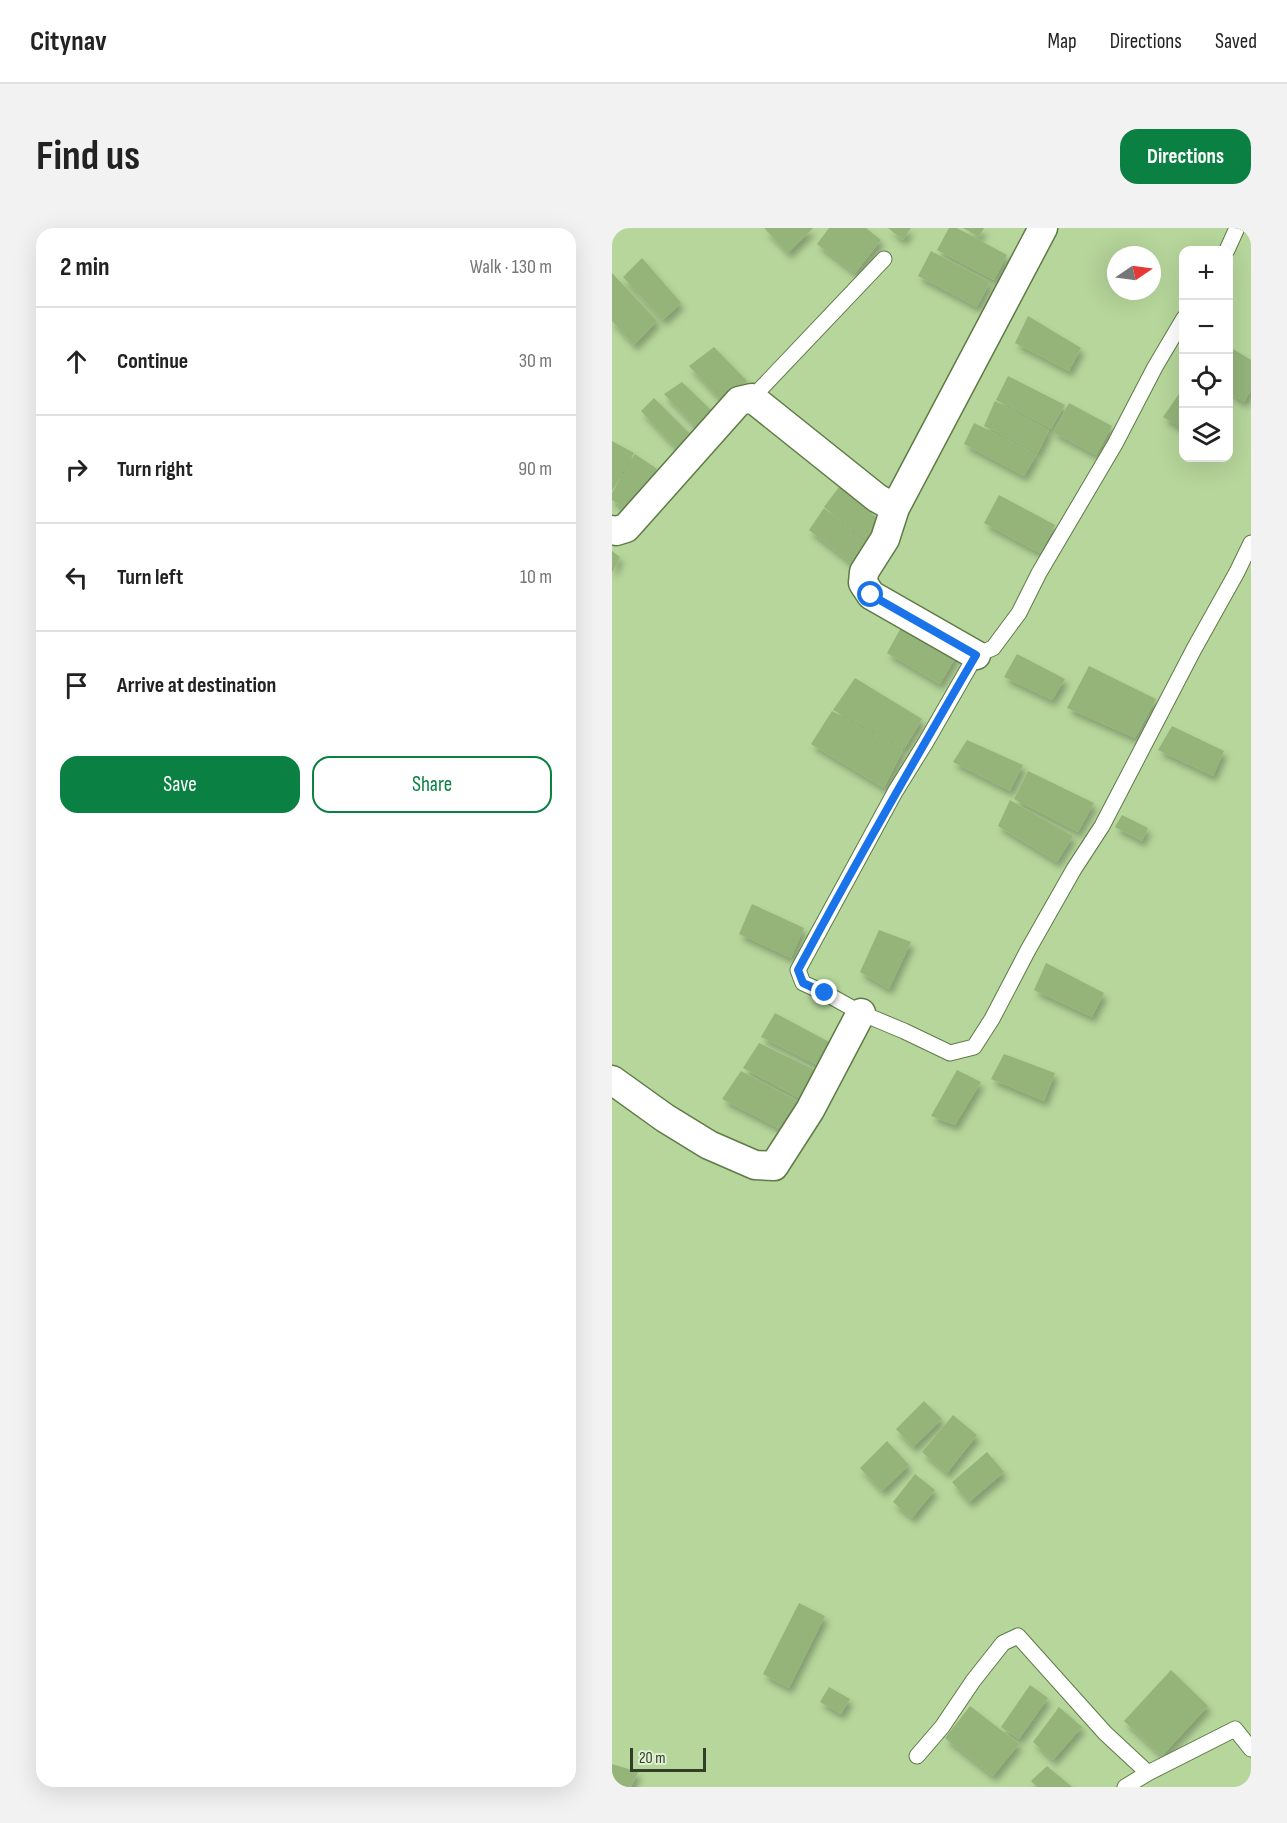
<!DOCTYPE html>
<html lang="en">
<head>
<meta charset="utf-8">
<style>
	:root { --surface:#fff; --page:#f2f2f2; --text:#222; --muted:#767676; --line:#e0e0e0; --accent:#0b8043 }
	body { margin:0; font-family:"Sofia Sans Condensed",sans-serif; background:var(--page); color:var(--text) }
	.controls { position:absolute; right:18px; top:18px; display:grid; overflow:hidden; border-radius:12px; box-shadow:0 6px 24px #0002 }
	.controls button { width:54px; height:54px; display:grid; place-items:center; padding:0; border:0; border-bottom:2px solid var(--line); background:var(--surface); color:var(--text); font:30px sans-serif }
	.compass { position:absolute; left:495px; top:18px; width:54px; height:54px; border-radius:50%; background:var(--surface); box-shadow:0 6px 24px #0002; rotate:77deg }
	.scale { position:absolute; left:18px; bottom:15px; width:76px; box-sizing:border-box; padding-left:6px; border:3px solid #323f27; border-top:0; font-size:16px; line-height:21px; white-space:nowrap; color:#323f27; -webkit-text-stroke:4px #e0f1d3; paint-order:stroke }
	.stop { position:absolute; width:18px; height:18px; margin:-14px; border:4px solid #1a73e8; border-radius:50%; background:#fff }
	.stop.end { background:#1a73e8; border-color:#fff; box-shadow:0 2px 6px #0008 }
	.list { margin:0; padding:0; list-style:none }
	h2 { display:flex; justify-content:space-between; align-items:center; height:78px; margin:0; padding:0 24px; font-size:26px }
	h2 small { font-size:20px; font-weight:400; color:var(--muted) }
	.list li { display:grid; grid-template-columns:39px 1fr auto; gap:18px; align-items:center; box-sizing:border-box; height:108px; padding:0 24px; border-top:2px solid var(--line) }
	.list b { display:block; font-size:22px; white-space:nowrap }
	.list em { font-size:20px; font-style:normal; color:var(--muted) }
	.actions { display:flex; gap:12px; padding:18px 24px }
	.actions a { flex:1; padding:14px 0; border:2px solid var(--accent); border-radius:18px; text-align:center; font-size:21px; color:var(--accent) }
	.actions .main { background:var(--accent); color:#fff }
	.icon { flex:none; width:33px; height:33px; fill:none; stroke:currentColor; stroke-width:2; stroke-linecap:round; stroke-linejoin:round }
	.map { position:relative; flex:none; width:639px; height:1559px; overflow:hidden; border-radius:18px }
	header { display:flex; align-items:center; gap:36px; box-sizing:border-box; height:84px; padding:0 30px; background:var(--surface); border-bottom:2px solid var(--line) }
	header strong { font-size:28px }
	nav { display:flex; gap:33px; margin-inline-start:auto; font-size:21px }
	.intro { display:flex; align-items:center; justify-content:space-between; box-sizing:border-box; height:144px; padding:0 36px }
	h1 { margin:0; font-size:42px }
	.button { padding:15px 27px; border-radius:18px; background:var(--accent); color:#fff; font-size:21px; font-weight:700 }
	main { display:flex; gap:36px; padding:0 36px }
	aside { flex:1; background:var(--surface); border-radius:18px; box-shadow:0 6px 24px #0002 }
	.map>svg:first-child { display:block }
	.building { fill:#94b47a; filter:url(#shadow) }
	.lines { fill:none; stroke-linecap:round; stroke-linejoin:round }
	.service-casing { stroke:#5e7b45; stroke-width:17 }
	.minor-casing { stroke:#5e7b45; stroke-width:31 }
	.service { stroke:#fff; stroke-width:15 }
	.minor { stroke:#fff; stroke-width:28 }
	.route { stroke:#1a73e8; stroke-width:8 }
</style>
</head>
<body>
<header>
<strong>Citynav</strong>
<nav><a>Map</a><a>Directions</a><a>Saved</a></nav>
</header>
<div class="intro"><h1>Find us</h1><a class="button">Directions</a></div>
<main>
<aside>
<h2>2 min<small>Walk · 130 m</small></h2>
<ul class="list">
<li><svg class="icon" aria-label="ahead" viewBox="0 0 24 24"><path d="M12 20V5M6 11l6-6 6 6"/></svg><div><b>Continue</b></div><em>30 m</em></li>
<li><svg class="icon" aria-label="right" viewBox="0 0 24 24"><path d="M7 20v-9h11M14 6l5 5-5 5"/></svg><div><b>Turn right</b></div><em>90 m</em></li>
<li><svg class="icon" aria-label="left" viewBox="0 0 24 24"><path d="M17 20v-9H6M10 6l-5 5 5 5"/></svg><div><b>Turn left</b></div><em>10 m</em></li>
<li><svg class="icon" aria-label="arrive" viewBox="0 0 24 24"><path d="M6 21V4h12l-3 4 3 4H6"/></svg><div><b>Arrive at destination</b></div></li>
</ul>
<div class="actions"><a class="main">Save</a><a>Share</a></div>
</aside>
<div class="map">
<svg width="639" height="1559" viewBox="0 0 639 1559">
	<defs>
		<filter id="shadow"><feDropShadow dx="3.5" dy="6" stdDeviation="3" flood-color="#0004"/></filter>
	</defs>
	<rect width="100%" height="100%" fill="#b6d69b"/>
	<!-- building -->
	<path class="building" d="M152,0H201L176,25Z
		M217,0H254L269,12L243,45L205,16Z
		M276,0H299L291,12Z
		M337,0H345L395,27L382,52L325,22Z
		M351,0H372L367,9Z
		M319,23L378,54L365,79L306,48Z
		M30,30L69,75L51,92L11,49Z
		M0,45L45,93L22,117L0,93Z
		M416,88L469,120L457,143L403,115Z
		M616,118L639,132V162L632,174L616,164Z
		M102,119L135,153L111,174L77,138Z
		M396,148L453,177L439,201L384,172Z
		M70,154L102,185L84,199L52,166Z
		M567,166L572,169V201L551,189Z
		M42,170L80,208L67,223L29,183Z
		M383,173L437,202L426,225L372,198Z
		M457,175L500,198L484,227L441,204Z
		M362,195L425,226L412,248L352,216Z
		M0,213L22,225L0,263Z
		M23,226L45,241L18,284L0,272V265Z
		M227,259L274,297L261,318L212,279Z
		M387,267L443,297L428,325L372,295Z
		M212,280L259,319L244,339L197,302Z
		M0,323L8,329L0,345Z
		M291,396L346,425L328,456L275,425Z
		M405,426L453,451L440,472L392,449Z
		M477,438L544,471L523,510L455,480Z
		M243,450L310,491L292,521L221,482Z
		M220,483L291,522L272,560L199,516Z
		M560,498L612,523L601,548L546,522Z
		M355,512L411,537L398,563L341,534Z
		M416,543L482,575L466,604L402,571Z
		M398,572L461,608L445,634L386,598Z
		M510,587L536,600L530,613L503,599Z
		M140,676L192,700L179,730L127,706Z
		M267,702L299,714L277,761L248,744Z
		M434,735L492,765L480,789L422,762Z
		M163,785L221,816L207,838L149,809Z
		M147,815L203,842L189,871L131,840Z
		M392,826L443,845L432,873L379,851Z
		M345,842L369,854L343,897L319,888Z
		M129,843L186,873L168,901L110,871Z
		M312,1173L330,1191L301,1219L284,1201Z
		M341,1187L365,1207L335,1245L310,1224Z
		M275,1213L297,1237L270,1263L248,1240Z
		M375,1224L392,1244L357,1274L340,1254Z
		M303,1246L323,1262L300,1290L281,1274Z
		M187,1375L213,1388L177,1460L151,1446Z
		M559,1442L596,1478L550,1528L512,1493Z
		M418,1457L436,1470L407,1511L389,1499Z
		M217,1459L238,1471L229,1486L208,1474Z
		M358,1478L407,1516L381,1548L333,1510Z
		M447,1479L470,1499L441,1532L421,1514Z
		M0,1536L26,1544L19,1559H0Z
		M435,1538L460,1559H425L419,1553Z"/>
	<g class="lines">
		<defs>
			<path id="service" d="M615,22L625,0
				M572,90L543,139L503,216L427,345L407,385L381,420L364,427L314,514L283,564L186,742L191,755L213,765L249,785L292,803L338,825L362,819L380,791L416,722L462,641L490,598L582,421L625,344L639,315
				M140,170L272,31
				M305,1528L330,1499L361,1453L391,1415L406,1408L493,1505L536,1545
				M513,1559L536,1545L623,1501L639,1521"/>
			<path id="minor" d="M283,280L273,311L252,344L251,355L259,367L364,427
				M0,302L4,303L14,300L127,173L140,170L265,270L283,280L431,0
				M0,852L53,890L97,917L143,937L162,938L198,882L249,785"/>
		</defs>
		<!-- service casing -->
		<use href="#service" class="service-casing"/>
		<!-- minor casing -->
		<use href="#minor" class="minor-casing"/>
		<!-- service -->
		<use href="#service" class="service"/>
		<!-- minor -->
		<use href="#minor" class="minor"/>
	</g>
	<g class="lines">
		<!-- route -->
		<path class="route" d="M213,765L191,755L186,742C243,636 303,531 364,427L259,367"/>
	</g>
</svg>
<div class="controls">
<button>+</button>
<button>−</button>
<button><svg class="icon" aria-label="locate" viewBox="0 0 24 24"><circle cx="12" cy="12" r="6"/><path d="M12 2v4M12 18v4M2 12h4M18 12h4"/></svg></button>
<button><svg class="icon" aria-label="layers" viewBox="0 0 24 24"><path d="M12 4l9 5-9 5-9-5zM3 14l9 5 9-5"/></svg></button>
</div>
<svg class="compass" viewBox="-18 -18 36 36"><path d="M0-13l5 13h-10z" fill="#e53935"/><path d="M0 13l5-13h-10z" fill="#767676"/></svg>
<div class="scale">20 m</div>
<div class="stop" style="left:259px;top:367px"></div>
<div class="stop end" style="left:213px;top:765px"></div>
</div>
</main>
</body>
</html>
